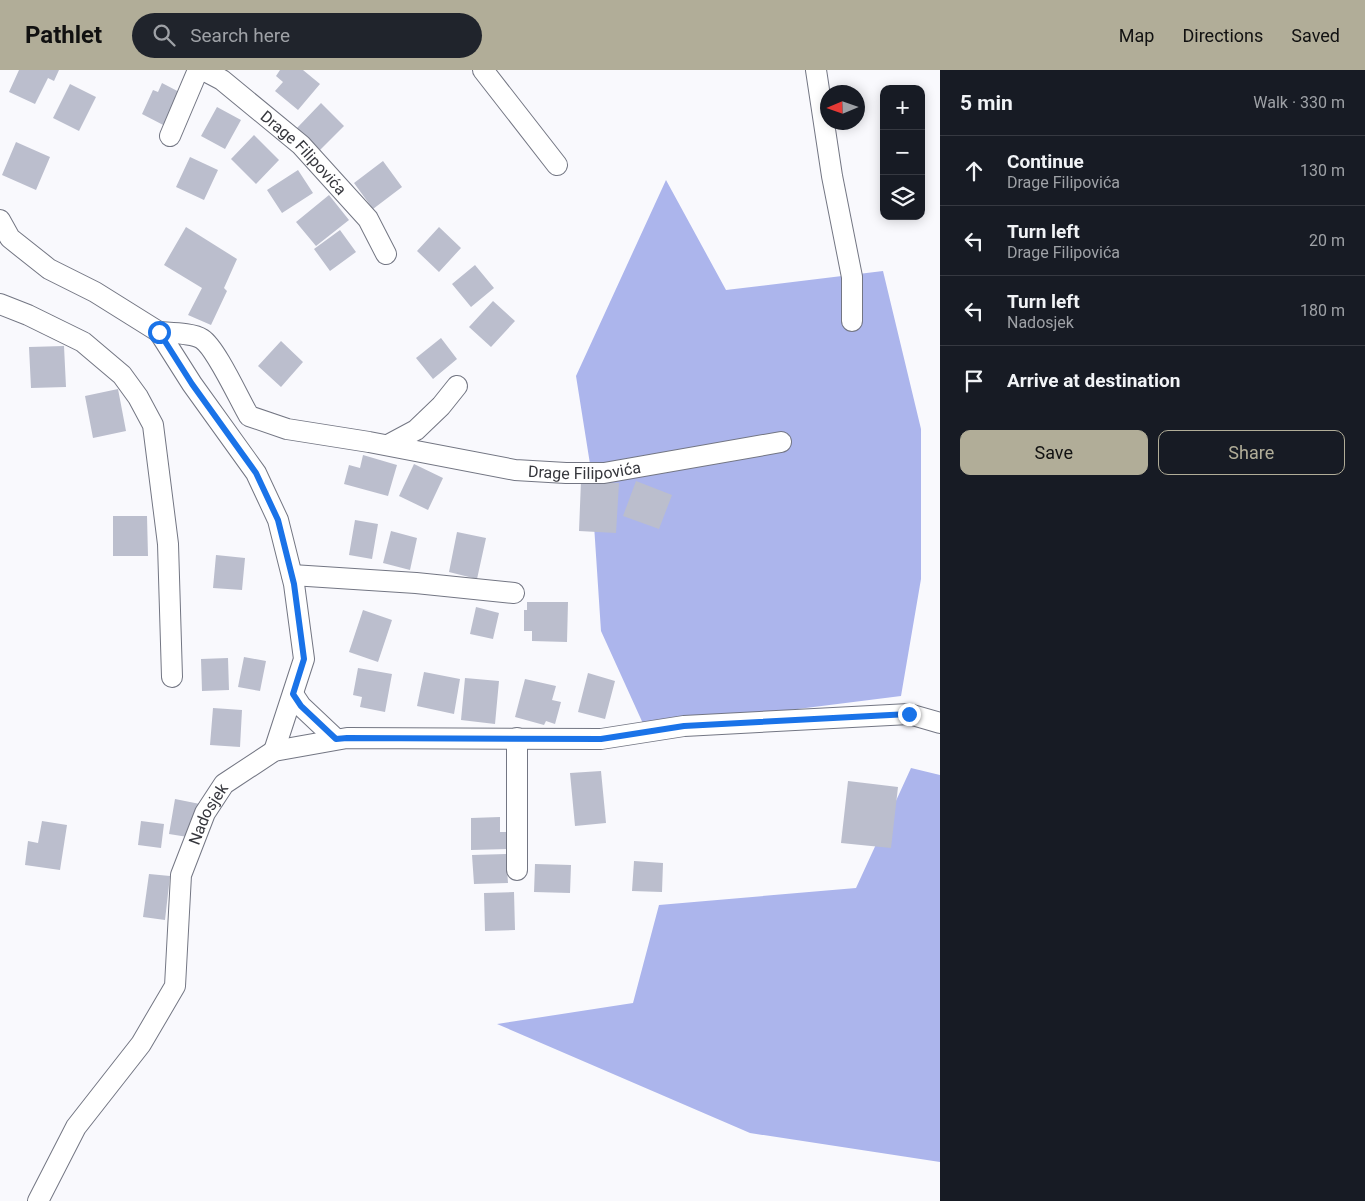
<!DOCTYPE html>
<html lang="en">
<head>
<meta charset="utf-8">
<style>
	:root { --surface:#171b24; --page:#20242c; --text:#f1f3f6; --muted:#9ea1a6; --line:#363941; --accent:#b1ad98 }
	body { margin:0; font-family:Roboto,sans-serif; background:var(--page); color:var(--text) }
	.controls { position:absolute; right:15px; top:15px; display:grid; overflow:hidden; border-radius:10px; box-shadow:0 2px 12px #0003 }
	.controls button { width:45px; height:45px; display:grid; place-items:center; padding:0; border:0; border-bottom:1px solid var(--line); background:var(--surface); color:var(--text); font:25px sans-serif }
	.compass { position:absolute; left:820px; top:15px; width:45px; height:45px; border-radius:50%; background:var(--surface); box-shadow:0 2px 12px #0003; rotate:268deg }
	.stop { position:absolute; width:15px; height:15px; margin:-11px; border:4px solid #1a73e8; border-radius:50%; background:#fff }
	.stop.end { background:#1a73e8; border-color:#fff; box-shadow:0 1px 5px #0008 }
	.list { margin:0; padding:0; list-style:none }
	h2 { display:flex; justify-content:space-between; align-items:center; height:65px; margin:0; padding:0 20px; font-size:21px }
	h2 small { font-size:16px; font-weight:400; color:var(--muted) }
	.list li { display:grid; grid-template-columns:32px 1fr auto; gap:15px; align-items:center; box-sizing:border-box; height:70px; padding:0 20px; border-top:1px solid var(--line) }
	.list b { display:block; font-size:19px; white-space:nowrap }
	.list p { margin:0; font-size:16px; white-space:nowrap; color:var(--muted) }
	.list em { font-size:16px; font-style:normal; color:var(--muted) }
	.actions { display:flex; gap:10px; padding:15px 20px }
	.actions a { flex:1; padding:11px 0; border:1px solid var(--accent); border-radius:10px; text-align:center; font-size:18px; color:var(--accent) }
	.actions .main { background:var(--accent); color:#111 }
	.icon { flex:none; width:28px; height:28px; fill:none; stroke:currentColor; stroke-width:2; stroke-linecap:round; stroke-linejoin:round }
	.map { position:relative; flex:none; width:940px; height:1131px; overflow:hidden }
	header { display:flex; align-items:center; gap:30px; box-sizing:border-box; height:70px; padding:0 25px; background:var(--accent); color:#111 }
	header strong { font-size:24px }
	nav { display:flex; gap:28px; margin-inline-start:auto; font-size:18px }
	.search { width:350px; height:45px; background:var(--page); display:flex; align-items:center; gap:12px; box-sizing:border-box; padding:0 18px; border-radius:28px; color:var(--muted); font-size:19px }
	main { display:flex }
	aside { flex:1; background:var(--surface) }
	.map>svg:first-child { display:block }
	.forest { fill:#acb5ec }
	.building { fill:#bbbecd }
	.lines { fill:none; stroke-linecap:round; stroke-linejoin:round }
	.street-casing { stroke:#737683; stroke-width:22 }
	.street { stroke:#fff; stroke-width:20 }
	.route { stroke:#1a73e8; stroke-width:6 }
	.labels { text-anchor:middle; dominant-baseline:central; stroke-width:5; stroke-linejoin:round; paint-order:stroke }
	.street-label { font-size:16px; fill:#36373d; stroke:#f9f9fd }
</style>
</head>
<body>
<header>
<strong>Pathlet</strong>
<div class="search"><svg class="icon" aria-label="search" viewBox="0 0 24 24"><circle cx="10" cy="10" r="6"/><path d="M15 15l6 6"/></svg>Search here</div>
<nav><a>Map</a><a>Directions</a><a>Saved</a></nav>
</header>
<main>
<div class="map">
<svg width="940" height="1131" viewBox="0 0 940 1131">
	<rect width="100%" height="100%" fill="#f9f9fd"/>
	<!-- forest -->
	<path class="forest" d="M666,110L726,220L883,201L921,359V509L901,626L645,658L601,561L590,394L576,306Z
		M911,698L940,705V1092L750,1063L497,954L633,933L659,835L856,818Z"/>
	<!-- building -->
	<path class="building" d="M19,0H59L54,11L48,8L35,34L9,22Z
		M280,0H303L320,14L298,40L275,21L283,12L276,6Z
		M162,13L185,25L169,58L142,44L153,20L158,22Z
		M70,14L96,27L79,61L53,48Z
		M321,33L344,56L320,80L297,58Z
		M217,37L241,50L225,79L201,66Z
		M254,65L279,90L256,114L231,89Z
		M16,72L50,87L36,120L2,105Z
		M190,87L218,100L204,130L176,117Z
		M383,91L402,117L373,139L354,113Z
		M298,100L313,123L282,143L267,120Z
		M329,125L349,150L316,176L296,152Z
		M186,157L237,189L224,218L227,221L211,255L188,245L202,218L164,195Z
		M439,157L461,178L439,202L417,181Z
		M340,160L356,182L330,201L314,179Z
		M475,195L494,218L471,237L452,214Z
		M493,231L515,251L491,277L469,257Z
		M441,268L457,289L433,309L416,288Z
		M281,271L303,292L281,317L258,296Z
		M64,276L66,317L31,318L29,277Z
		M118,319L126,361L93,368L85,326Z
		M363,385L397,395L388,426L344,414L349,395L360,398Z
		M414,394L443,408L428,440L399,426Z
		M581,411L619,413L616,463L579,461Z
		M636,411L672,425L659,459L623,446Z
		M113,446H147L148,486H113Z
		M355,450L378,454L372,489L349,485Z
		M391,461L417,468L410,500L383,493Z
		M457,462L486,468L477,509L449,502Z
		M216,485L245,488L242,520L213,518Z
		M527,532H568L567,572L532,571V561H524V540H527Z
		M476,537L499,543L493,569L470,564Z
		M363,540L392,550L378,592L349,582Z
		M244,587L266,591L260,621L238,617Z
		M228,588L229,620L202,621L201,589Z
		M358,598L392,604L385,642L360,637L362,627L353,625Z
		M424,602L460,609L454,644L417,636Z
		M588,603L615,611L605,649L578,642Z
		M465,608L499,611L495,654L461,650Z
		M525,609L556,616L552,630L561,632L555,654L546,651L544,655L515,647Z
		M213,638L242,640L240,677L210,675Z
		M601,701L606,753L575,756L570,703Z
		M848,711L898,717L891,778L841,773Z
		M175,729L200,734L194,768L169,764Z
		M500,747V762H508V779L471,780V748Z
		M42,751L67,755L60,800L25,795L28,771L38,773Z
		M141,751L164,754L161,778L138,775Z
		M506,784L508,813L474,814L472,785Z
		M634,791L663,793L662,822L632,821Z
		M535,794L571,795L570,823L534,822Z
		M149,804L170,806L165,850L143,847Z
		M514,822L515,860L485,861L484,823Z"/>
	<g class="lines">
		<defs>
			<g id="street">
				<path id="s1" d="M203,0L222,10L301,75L368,149L386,184"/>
				<path d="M483,0L557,95"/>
				<path d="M816,0L832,106L852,207V251"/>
				<path d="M170,66L198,0"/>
				<path d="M0,150L10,168L49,199L95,222L159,262L192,314L256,403L278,450L294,514L304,589L274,681"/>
				<path d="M0,234L28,245L83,272L122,305L138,327L153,355L168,474L172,607"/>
				<path id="s2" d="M159,262C170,263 193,263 202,269C216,278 239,329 249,346L287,359L369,372L515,400L566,403H604L781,372"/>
				<path d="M388,375L416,360L441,336L457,316"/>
				<path d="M292,505L416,513L514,523"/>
				<path d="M293,624L301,636L336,669"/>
				<path d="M517,800V668"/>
				<path id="s3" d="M38,1131L76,1057L141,974L175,916L181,805L205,743L224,714L274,681L347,668L601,669L684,656L909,644L940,653"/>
			</g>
		</defs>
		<!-- street casing -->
		<use href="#street" class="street-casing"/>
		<!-- street -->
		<use href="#street" class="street"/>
	</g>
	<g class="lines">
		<!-- route -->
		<path class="route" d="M159,262L192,314L256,403L278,450L294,514L304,589L293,624L301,636L336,669L347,668L601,669L684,656L909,644"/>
	</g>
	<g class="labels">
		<!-- street labels -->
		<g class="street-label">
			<text stroke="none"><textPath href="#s1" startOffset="131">Drage Filipovića</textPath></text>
			<text stroke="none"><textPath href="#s2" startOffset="476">Drage Filipovića</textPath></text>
			<text stroke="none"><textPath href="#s3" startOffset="434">Nadosjek</textPath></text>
		</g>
	</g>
</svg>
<div class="controls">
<button>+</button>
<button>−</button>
<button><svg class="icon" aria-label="layers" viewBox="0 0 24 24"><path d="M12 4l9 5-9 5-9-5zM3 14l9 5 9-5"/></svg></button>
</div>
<svg class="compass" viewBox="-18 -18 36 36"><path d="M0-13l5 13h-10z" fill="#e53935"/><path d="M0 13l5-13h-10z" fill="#9ea1a6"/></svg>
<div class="stop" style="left:159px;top:262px"></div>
<div class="stop end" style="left:909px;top:644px"></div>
</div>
<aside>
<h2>5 min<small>Walk · 330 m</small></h2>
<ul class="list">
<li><svg class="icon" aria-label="ahead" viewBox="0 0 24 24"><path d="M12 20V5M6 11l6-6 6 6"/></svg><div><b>Continue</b><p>Drage Filipovića</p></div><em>130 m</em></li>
<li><svg class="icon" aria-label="left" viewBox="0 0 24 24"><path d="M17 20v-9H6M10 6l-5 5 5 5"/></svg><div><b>Turn left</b><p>Drage Filipovića</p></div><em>20 m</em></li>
<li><svg class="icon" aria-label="left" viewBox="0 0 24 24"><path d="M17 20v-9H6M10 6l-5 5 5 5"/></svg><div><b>Turn left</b><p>Nadosjek</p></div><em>180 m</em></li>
<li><svg class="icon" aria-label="arrive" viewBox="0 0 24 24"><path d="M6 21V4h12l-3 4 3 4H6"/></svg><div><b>Arrive at destination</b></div></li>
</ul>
<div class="actions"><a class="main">Save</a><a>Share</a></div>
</aside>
</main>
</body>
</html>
